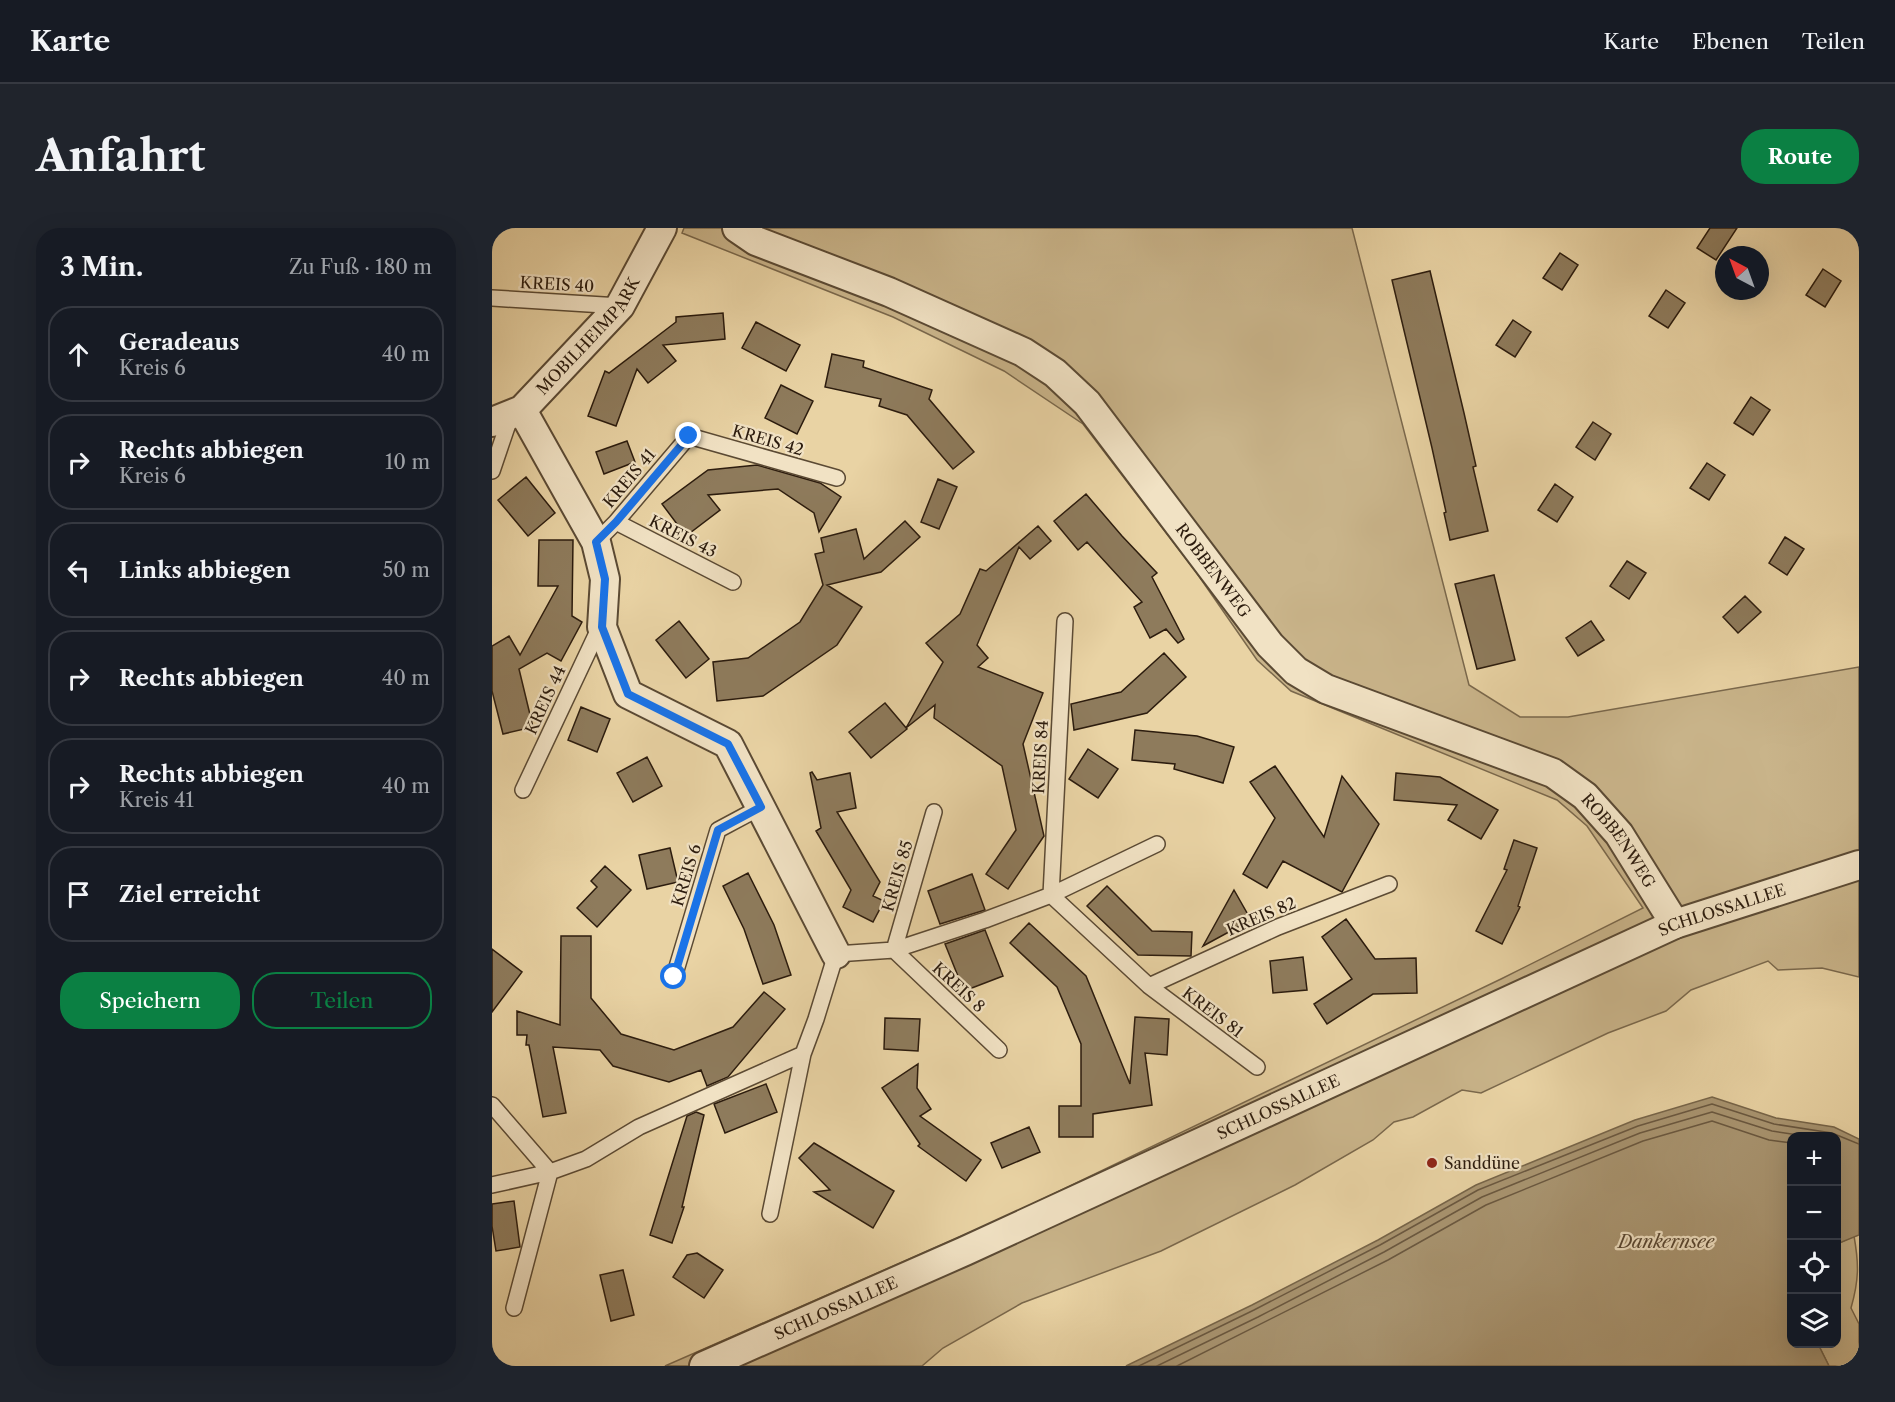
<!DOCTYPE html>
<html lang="de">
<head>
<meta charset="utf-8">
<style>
	:root { --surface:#171b24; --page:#20242c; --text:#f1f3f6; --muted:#9ea1a6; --line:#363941; --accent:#0b8043 }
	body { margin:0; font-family:"Libre Caslon Text",serif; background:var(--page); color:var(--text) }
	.controls { position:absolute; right:18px; bottom:18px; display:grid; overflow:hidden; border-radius:12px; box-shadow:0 6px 24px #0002 }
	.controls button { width:54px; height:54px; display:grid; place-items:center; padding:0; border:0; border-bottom:2px solid var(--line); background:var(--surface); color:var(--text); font:30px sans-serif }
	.compass { position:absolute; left:1223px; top:18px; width:54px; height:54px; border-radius:50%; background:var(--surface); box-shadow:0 6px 24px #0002; rotate:319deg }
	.stop { position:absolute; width:18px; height:18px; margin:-14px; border:4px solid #1a73e8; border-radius:50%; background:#fff }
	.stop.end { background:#1a73e8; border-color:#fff; box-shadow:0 2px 6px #0008 }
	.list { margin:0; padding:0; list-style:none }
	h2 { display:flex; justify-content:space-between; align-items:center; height:78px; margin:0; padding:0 24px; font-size:26px }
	h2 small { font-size:20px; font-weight:400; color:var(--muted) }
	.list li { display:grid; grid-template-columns:39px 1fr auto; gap:18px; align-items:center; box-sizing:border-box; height:96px; margin:0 12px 12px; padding:0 12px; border:2px solid var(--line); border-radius:24px }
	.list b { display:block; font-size:22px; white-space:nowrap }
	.list p { margin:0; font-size:20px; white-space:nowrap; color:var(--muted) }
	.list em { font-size:20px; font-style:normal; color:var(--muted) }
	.actions { display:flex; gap:12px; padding:18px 24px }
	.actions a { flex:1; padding:14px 0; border:2px solid var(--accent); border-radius:24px; text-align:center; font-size:21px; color:var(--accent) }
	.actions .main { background:var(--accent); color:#fff }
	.icon { flex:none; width:33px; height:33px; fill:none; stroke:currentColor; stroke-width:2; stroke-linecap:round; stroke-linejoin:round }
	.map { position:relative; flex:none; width:1367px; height:1138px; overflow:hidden; border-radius:24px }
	header { display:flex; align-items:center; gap:36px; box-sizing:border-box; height:84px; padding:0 30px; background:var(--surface); border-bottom:2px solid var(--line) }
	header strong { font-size:28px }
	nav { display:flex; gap:33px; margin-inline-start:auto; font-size:21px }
	.intro { display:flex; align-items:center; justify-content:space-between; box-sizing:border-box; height:144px; padding:0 36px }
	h1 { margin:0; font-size:42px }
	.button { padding:15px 27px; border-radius:24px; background:var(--accent); color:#fff; font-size:21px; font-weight:700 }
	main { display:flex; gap:36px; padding:0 36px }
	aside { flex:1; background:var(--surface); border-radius:24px; box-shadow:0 6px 24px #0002 }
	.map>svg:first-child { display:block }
	.green { fill:#c9b48a; stroke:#7a684c; stroke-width:1.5 }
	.water { fill:#a99571; stroke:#776549; stroke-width:1.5 }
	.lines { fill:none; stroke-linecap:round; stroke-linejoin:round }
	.shore { stroke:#6a5840; stroke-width:1.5 }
	.building { fill:#8e7b5c; stroke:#2c1c0e; stroke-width:1.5 }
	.service-casing { stroke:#5b4a34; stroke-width:18 }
	.minor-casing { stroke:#5b4a34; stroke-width:32 }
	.service { stroke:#f1e2c4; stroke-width:15 }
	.minor { stroke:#f1e2c4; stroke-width:28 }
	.route { stroke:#1a73e8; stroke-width:8 }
	.poi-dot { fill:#8f2418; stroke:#f1e2c4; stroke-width:2 }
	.labels { text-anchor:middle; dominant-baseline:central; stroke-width:4.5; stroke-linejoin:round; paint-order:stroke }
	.street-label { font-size:16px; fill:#2c1c0e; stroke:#f1e2c4 }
	.poi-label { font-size:16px; fill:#2c1c0e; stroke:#f1e2c4; text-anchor:start }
	.water-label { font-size:18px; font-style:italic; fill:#584631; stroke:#f1e2c4 }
</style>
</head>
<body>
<header>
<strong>Karte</strong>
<nav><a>Karte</a><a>Ebenen</a><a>Teilen</a></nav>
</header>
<div class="intro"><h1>Anfahrt</h1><a class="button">Route</a></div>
<main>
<aside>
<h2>3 Min.<small>Zu Fuß · 180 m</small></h2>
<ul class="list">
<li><svg class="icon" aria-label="ahead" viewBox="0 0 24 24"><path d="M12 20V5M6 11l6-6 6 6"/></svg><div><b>Geradeaus</b><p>Kreis 6</p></div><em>40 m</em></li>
<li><svg class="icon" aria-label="right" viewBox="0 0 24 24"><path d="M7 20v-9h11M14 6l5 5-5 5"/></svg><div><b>Rechts abbiegen</b><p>Kreis 6</p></div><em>10 m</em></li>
<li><svg class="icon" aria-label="left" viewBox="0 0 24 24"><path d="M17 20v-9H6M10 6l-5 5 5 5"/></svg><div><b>Links abbiegen</b></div><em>50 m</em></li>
<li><svg class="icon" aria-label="right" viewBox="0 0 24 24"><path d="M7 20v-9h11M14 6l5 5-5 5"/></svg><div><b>Rechts abbiegen</b></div><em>40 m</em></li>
<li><svg class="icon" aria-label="right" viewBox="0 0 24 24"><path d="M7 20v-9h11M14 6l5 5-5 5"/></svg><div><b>Rechts abbiegen</b><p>Kreis 41</p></div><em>40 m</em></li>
<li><svg class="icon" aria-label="arrive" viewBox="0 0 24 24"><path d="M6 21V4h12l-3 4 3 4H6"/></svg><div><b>Ziel erreicht</b></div></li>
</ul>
<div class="actions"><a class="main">Speichern</a><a>Teilen</a></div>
</aside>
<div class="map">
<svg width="1367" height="1138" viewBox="0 0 1367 1138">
	<rect width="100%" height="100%" fill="#e9d3a4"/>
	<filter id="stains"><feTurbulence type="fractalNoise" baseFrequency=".00333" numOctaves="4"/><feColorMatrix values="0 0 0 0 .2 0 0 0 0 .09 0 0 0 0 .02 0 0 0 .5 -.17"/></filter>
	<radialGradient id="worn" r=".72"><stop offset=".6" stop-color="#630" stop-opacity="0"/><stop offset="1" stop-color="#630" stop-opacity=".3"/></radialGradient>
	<!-- green -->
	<path class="green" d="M192,0H860L977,457L1028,489H1076L1367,439V749L1330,740L1286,742L1276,733L1199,762L1174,783L1116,805L989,865L970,862L921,889L902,894L881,912L803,957L669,1023L530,1075L451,1120L430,1138H173L511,990L1009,751L1151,680L1095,598L1065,572L799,463L765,432L704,344L591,196L512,143L401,89L190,5Z
		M1362,1008C1367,1036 1367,1052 1359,1080L1367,1096V1138H1337L1326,1116H1344L1345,1016Z"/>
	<!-- water -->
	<path class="water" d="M1220,869L1284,890L1342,899L1367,911V1007L1345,1016L1344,908H1300V1116H1326L1337,1138H634L760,1077L886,1012L984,957L1143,892Z"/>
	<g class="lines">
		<!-- shore -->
		<path class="shore" d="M647,1138L762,1082L888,1017L986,962L1146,898L1220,876L1282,896L1340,905L1367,916
			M665,1138L766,1089L892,1024L990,969L1148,905L1220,884L1280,903L1313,908
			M685,1138L896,1032L994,977L1151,913L1220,893L1277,912L1300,915"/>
	</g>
	<!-- building -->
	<path class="building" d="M1218,0H1245L1224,32L1205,20Z
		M1068,25L1086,37L1070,62L1051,50Z
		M1331,41L1349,53L1333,79L1314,67Z
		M938,43L972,185L984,238L981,239L996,303L958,312L952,285L954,284L940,220L900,52Z
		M1174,62L1193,75L1176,100L1157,88Z
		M231,85L233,111L171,117L184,133L156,155L145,141L124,198L96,188L113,143L117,145L184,94V89Z
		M1021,92L1039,104L1023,129L1004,117Z
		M264,94L308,117L294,143L250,120Z
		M340,126L372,133L371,139L440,162L437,171L482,224L461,241L415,187L387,178L389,171L333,159Z
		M289,157L321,173L305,206L273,190Z
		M1259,169L1278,182L1261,207L1242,195Z
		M1101,194L1119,206L1103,232L1084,219Z
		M135,213L143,234L112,246L104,224Z
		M1215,235L1233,247L1217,272L1198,260Z
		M265,237L328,255L349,269L327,304L322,285L286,261L216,267L228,282L194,308L170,276L216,242Z
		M34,249L63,285L36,308L6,272Z
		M446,251L465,259L447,301L429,294Z
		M1063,256L1081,269L1065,294L1046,282Z
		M594,266L630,308L665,345L660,349L692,411L686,415L674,401L658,410L642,379L650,374L595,314L586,322L562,293Z
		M413,293L428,309L389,344L335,357L370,379L345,417L271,468L225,473L221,434L256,430L308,394L331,357L323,326L332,324L329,310L364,301L372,331Z
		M546,298L559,313L538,331L527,319L485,417L496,430L486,439L551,465L531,516L552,608L516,661L494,646L524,602L510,538L442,490L443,477L414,500L451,434L434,415L468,386L488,341L494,343Z
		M1293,309L1312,321L1295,347L1277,335Z
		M47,312H81L80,388L90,394L69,433L55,425L27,441L41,499L11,506L0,463V418L17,408L28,427L66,358H46Z
		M1135,333L1154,345L1137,371L1118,358Z
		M1002,347L1023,432L985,441L963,356Z
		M1253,368L1269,384L1246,405L1231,389Z
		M187,393L217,431L194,450L164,412Z
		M1099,393L1112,412L1086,428L1074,410Z
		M672,425L694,449L655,485L582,502L579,476L629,464Z
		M393,475L415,501L379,530L357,504Z
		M89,479L118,491L105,524L76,512Z
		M643,502L705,508L742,519L731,555L682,541L683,536L640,532Z
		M596,521L626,541L606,570L577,551Z
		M155,529L170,558L141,574L125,545Z
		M783,538L832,609L850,548L887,596L850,664L791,633L775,660L751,646L783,590L758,554Z
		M320,544L325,552L358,545L364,580L345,584L388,654L381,668L392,673L381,694L351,679L359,662L324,603L329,600L318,545Z
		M904,545L948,549L1006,582L989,611L956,592L965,577L902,572Z
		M1022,612L1045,620L1026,678L1028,679L1010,716L984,703L1015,642L1012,641Z
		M178,620L186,654L155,661L147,627Z
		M113,638L139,662L105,699L85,680L105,659L99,653Z
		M256,645L282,697L299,747L271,756L252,701L231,658Z
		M480,646L493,682L448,696L436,663Z
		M615,658L660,703L700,704L699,728L646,727L595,678Z
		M742,662L759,692L711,718Z
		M854,691L883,731L924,730L925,765L881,766L835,796L822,776L860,751L830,709Z
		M537,695L594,748L638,856L643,789L677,791L675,827L653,825L660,877L601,886V909H567V878H589V816L565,759L518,715Z
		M493,702L511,748L472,763L453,716Z
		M69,708H99V770L129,806L182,822L241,799L272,764L293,781L236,849L215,858L209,842L177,854L121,838L108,822L61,819L74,885L51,889L37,817H34L35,807H25V783L68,797Z
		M0,721L30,744L0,784Z
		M811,729L815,762L781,765L778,733Z
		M393,790L428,791L426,823L392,821Z
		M426,836L425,860L439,881L428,888L489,932L474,953L426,918L428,916L390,860Z
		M274,856L285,884L233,905L222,876Z
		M204,884L212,887L190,979H192L180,1015L158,1007L195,888Z
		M537,899L548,924L510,940L499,915Z
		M322,915L402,963L381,1000L322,964L338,962L307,930Z
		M22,973L28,1019L4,1023L0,998V976Z
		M205,1025L231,1042L212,1070L181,1049L195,1027Z
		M131,1042L142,1087L119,1093L108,1047Z"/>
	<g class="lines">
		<defs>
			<path id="service" d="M0,70L128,78
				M0,243L19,187
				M124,294L241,354
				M104,314L124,294L197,208L345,250
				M573,393L559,667L657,758L765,839
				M31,562L105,405L110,399
				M442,584L402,722L507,822
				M182,749L226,602L269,579
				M657,758L786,699L897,656
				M0,877L58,944L22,1080
				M0,957L58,944L94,931L147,899L311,826L324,791L344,726L402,722L493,692L559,667L665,616
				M278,986L311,826"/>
			<g id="minor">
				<path id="s1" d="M245,0L264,13L397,64L531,124L563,145L595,175L778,417L804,443L834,461L1061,545L1093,568L1127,606L1183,696"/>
				<path d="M30,182L104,314L113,351L110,399L136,466L236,516L344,726"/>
				<path id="s2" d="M0,194L30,182L128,78L170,0"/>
				<path id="s3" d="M212,1138L473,1023L1183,696L1367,637"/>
			</g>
		</defs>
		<!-- service casing -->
		<use href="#service" class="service-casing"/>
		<!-- minor casing -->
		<use href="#minor" class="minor-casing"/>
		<!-- service -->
		<use href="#service" class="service"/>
		<!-- minor -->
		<use href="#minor" class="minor"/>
	</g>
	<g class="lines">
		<!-- route -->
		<path class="route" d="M182,749L226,602L269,579L236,516L136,466L110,399L113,351L104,314L124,294L197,208"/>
	</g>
	<!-- markers -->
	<circle class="poi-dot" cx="940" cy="935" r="6"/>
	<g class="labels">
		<!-- street labels -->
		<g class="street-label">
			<text transform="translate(65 56) rotate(3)">KREIS 40</text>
			<text stroke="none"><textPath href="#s2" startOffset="132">MOBILHEIMPARK</textPath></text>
			<text transform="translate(276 212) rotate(16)">KREIS 42</text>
			<text transform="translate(137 250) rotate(-50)">KREIS 41</text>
			<text transform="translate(191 308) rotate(27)">KREIS 43</text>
			<text stroke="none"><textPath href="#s1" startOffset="604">ROBBENWEG</textPath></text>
			<text transform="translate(53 472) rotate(-65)">KREIS 44</text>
			<text transform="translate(548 529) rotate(-87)">KREIS 84</text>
			<text stroke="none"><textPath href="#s1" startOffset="1107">ROBBENWEG</textPath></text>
			<text transform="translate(194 647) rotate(-73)">KREIS 6</text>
			<text transform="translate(405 648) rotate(-74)">KREIS 85</text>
			<text stroke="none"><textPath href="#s3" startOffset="1116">SCHLOSSALLEE</textPath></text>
			<text transform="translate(769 688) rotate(-23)">KREIS 82</text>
			<text transform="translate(467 759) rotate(43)">KREIS 8</text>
			<text transform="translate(721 784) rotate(37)">KREIS 81</text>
			<text stroke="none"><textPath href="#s3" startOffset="630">SCHLOSSALLEE</textPath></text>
			<text stroke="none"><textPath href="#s3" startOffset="144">SCHLOSSALLEE</textPath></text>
		</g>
		<!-- poi labels -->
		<g class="poi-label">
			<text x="952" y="935">Sanddüne</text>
		</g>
		<!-- water labels -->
		<g class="water-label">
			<text x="1174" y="1014">Dankernsee</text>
		</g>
	</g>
	<rect width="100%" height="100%" filter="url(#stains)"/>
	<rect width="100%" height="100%" fill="url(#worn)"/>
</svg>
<div class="controls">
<button>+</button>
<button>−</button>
<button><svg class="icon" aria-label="locate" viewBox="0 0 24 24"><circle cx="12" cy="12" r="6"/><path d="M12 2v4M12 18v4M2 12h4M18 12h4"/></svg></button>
<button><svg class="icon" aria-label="layers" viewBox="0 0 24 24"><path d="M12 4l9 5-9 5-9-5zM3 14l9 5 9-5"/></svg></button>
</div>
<svg class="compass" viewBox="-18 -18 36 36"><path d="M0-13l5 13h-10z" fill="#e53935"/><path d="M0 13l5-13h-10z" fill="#9ea1a6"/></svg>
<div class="stop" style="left:182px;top:749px"></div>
<div class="stop end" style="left:197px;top:208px"></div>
</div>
</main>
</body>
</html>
